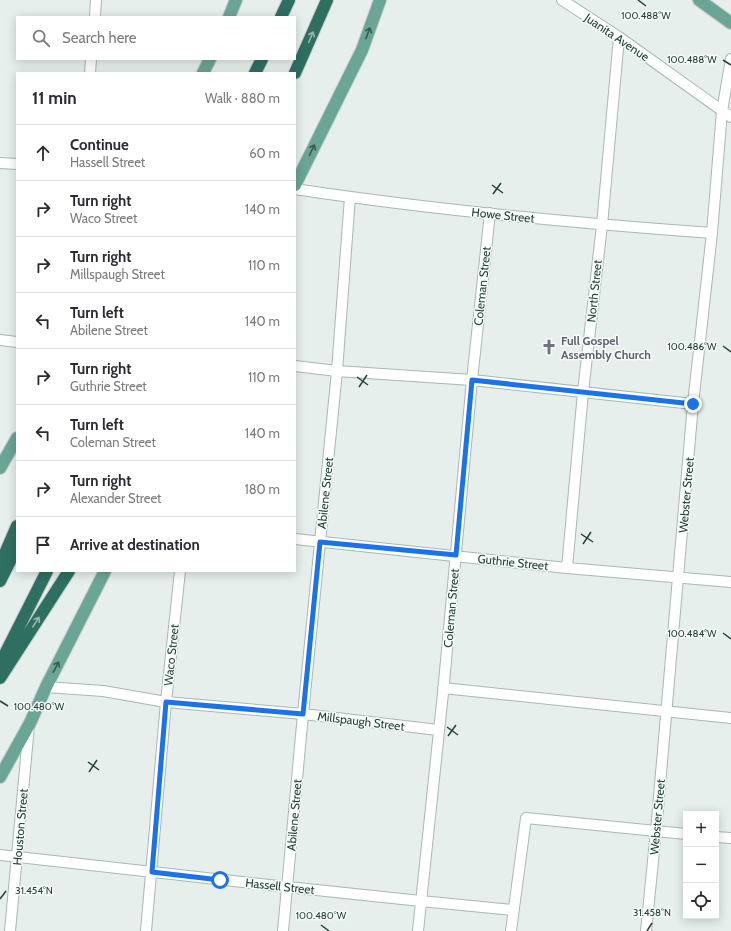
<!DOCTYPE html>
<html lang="en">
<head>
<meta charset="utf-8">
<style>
	:root { --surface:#fff; --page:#f2f2f3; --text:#2b2b33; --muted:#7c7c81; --line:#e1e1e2 }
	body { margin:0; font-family:Cabin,sans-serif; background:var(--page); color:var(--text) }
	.controls { position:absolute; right:12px; bottom:12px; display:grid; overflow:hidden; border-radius:0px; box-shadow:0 2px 10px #0003 }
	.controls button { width:36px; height:36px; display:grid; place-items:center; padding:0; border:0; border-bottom:1px solid var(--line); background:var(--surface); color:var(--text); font:20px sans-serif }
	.stop { position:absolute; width:12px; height:12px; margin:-9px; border:3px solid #1a73e8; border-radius:50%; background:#fff }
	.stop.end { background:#1a73e8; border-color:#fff; box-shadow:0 1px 4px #0008 }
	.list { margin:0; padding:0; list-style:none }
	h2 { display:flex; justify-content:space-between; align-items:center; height:52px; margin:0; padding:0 16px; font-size:17px }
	h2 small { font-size:13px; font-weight:400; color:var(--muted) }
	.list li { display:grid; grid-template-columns:26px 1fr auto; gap:12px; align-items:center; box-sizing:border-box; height:56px; padding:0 16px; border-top:1px solid var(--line) }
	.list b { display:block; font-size:15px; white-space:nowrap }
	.list p { margin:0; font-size:13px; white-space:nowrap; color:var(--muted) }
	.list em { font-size:13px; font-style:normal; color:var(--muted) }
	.icon { flex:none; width:22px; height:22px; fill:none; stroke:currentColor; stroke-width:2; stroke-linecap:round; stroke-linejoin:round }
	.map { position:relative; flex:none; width:731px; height:931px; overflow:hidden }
	.search { position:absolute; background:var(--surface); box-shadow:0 2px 10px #0003; left:16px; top:16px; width:280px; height:44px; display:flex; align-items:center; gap:10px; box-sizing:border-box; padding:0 14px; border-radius:0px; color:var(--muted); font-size:15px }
	.panel { position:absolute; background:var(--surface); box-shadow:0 2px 10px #0003; left:16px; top:72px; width:280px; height:500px; border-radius:0px }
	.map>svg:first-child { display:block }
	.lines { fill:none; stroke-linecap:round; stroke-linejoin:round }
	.minor-casing { stroke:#a8b8b2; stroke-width:12 }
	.major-casing { stroke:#c2cac8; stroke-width:14 }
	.highway-casing { stroke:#c2cac8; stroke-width:14 }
	.minor { stroke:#fff; stroke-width:10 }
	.major { stroke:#6aa596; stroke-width:12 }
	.highway { stroke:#2f6f62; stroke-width:12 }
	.oneway { stroke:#365b51 }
	.oneway2 { stroke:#93b5ae }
	.route { stroke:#1a73e8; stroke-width:5 }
	.ticks { fill:none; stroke:#24423a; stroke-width:1.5 }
	.labels { text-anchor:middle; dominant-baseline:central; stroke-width:3; stroke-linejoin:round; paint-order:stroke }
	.street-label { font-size:12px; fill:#24423a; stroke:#f7fbf9 }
	.worship-label { font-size:12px; font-weight:bold; fill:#5b616d; stroke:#f7fbf9; text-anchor:start }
	.ticks-label { font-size:10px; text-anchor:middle; fill:#24423a; stroke:#f7fbf9; stroke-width:3; stroke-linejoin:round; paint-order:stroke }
</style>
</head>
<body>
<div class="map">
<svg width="731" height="931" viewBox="0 0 731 931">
	<rect width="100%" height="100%" fill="#e6efeb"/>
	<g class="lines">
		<defs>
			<path id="minor" d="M562,0L619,37L731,117
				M95,17L96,0
				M90,73L91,59
				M0,163L17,164
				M295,189C433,210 573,223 712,233
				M0,340L17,342
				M295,366L337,371L472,380L693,404
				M295,539L567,568L731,582
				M567,568L583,392L602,225L619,37
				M46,687L103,691L166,702L303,714L438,730
				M443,688L731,718
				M716,837L731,838
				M0,855L288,887L421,901L513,910
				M10,931L29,726
				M146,931L166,702L180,571
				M283,931L303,714L337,371L350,197
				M418,931L443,693L472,380L490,213
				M511,931L526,818L686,834
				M646,931L656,831L693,404L712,233L722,111L731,59"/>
			<path id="major" d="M699,0L731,23
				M229,17L236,0
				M203,73L210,59
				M295,185L362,50L380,0
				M0,468L17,438
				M0,777L30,723L46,687L105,571"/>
			<path id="highway" d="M281,17L289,0
				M255,73L262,59
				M295,73L327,0
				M0,565L17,526
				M0,581L17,547
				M0,664L47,571
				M0,678L69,571"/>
		</defs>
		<!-- minor casing -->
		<use href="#minor" class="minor-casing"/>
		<!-- major casing -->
		<use href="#major" class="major-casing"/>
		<!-- highway casing -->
		<use href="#highway" class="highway-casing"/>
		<!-- minor -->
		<use href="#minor" class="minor"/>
		<!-- major -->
		<use href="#major" class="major"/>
		<!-- highway -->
		<use href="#highway" class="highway"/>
	</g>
	<!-- one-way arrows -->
	<defs><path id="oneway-shaft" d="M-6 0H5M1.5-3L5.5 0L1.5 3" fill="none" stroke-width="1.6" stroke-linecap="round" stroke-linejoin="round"/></defs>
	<g class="oneway">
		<use href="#oneway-shaft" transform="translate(368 33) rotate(-70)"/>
		<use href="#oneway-shaft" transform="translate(312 150) rotate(-64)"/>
		<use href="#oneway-shaft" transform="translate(56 667) rotate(-62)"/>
	</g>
	<g class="oneway2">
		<use href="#oneway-shaft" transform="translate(311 37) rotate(-67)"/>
		<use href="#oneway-shaft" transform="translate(36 622) rotate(-57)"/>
	</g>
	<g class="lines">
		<!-- route -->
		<path class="route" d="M220,880L152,872L166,702L303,714L320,542L456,555L472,380L693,404"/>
	</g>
	<!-- ticks -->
	<path class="ticks" d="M638,0L646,6M723,60L731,65M492,185L503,193M493,194L501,183M723,346L731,352M357,377L368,385M359,387L367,375M581,534L593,542M583,544L591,532M723,633L731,639M0,701L8,706M447,727L458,735M448,736L456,725M88,762L99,770M89,772L97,760M0,899L6,891M321,925L329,931M647,931L652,923"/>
	<!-- icons -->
	<defs>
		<symbol id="church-bare" viewBox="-9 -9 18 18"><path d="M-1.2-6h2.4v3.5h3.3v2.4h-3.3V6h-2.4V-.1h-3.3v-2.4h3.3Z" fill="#6b7280" stroke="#f7fbf9" stroke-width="2.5" paint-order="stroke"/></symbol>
	</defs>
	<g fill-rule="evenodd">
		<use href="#church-bare" x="538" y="336" width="22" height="22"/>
	</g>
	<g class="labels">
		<!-- street labels -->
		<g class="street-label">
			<text transform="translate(617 37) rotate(34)">Juanita Avenue</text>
			<text transform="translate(503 215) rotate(6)">Howe Street</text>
			<text transform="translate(482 286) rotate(-84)">Coleman Street</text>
			<text transform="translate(594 291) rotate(-84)">North Street</text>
			<text transform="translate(325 493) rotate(-84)">Abilene Street</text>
			<text transform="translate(686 495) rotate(-85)">Webster Street</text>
			<text transform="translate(513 562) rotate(6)">Guthrie Street</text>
			<text transform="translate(451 608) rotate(-85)">Coleman Street</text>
			<text transform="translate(171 655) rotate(-84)">Waco Street</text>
			<text transform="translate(361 721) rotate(7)">Millspaugh Street</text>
			<text transform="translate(294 815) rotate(-85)">Abilene Street</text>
			<text transform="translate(657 817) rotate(-85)">Webster Street</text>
			<text transform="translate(20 827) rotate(-85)">Houston Street</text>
			<text transform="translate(280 886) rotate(6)">Hassell Street</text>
		</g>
		<!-- worship labels -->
		<g class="worship-label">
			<text x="561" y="340">Full Gospel<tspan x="561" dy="14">Assembly Church</tspan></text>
		</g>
	</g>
	<g class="ticks-label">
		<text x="646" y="19">100.488°W</text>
		<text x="692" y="63">100.488°W</text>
		<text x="692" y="350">100.486°W</text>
		<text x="692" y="637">100.484°W</text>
		<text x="39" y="710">100.480°W</text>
		<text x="34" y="894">31.454°N</text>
		<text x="652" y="916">31.458°N</text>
		<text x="321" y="919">100.480°W</text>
	</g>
</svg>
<div class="controls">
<button>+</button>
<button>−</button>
<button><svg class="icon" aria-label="locate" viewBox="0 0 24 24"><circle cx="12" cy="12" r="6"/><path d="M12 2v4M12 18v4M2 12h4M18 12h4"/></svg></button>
</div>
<div class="stop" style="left:220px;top:880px"></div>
<div class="stop end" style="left:693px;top:404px"></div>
<div class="search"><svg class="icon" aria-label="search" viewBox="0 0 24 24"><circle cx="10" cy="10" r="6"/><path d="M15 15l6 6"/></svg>Search here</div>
<section class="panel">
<h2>11 min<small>Walk · 880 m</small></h2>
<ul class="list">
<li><svg class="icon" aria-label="ahead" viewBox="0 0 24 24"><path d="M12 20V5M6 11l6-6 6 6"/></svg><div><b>Continue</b><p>Hassell Street</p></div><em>60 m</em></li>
<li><svg class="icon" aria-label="right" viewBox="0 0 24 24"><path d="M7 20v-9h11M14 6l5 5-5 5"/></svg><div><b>Turn right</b><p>Waco Street</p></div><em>140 m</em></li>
<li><svg class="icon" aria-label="right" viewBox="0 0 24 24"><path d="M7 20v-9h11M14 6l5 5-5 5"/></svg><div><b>Turn right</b><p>Millspaugh Street</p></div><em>110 m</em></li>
<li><svg class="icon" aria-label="left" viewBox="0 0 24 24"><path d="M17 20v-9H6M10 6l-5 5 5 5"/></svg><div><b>Turn left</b><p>Abilene Street</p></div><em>140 m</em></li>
<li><svg class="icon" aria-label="right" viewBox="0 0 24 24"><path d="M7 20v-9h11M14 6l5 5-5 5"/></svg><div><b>Turn right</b><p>Guthrie Street</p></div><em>110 m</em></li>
<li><svg class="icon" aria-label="left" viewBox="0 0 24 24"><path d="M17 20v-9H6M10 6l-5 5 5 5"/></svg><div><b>Turn left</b><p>Coleman Street</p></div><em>140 m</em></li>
<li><svg class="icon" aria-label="right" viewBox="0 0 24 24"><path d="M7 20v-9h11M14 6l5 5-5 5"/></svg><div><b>Turn right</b><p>Alexander Street</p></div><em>180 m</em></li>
<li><svg class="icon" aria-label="arrive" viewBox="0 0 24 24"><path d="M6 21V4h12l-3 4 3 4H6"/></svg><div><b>Arrive at destination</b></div></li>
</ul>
</section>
</div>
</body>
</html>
